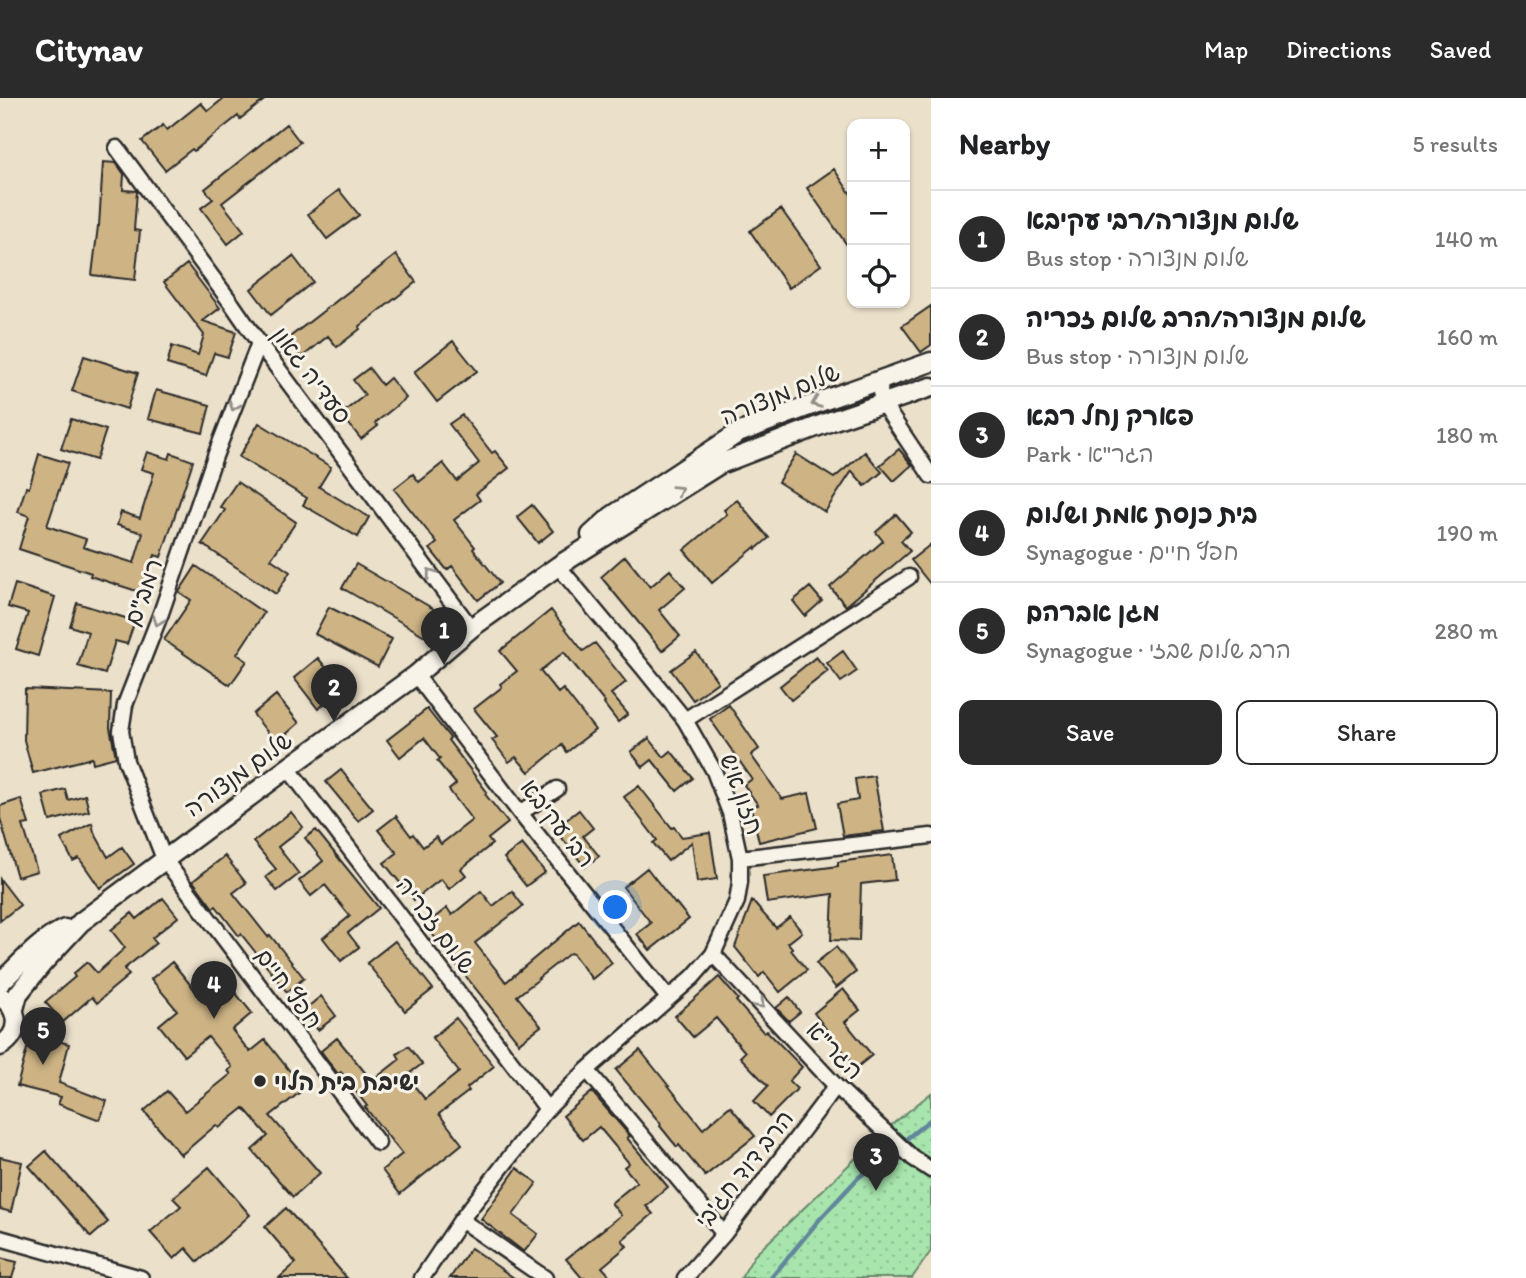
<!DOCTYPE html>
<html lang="en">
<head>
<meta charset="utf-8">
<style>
	:root { --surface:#fff; --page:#f2f2f2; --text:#202124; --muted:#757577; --line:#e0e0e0; --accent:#2b2b2b }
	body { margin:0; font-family:Itim,"Playpen Sans Hebrew",sans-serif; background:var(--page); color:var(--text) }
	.controls { position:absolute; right:21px; top:21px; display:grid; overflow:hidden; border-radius:14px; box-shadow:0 2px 5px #0004 }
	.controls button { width:63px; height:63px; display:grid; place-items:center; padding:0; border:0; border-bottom:2px solid var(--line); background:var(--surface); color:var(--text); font:35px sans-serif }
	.you { position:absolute; left:616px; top:810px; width:24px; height:24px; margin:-18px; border:5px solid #fff; border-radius:50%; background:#1a73e8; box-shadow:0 0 0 10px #1a73e833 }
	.badge { display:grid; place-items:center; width:46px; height:46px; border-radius:50%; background:var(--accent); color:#fff; font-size:23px; font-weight:700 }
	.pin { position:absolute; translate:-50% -58px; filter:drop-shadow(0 2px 4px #0008) }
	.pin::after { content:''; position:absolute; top:37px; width:24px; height:21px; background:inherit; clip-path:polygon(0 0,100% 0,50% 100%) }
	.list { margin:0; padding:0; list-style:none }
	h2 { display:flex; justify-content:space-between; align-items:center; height:91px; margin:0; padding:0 28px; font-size:30px }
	h2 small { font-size:23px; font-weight:400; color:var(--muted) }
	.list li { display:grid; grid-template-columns:46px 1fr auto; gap:21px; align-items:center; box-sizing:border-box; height:98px; padding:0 28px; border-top:2px solid var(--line) }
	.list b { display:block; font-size:26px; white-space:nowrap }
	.list p { margin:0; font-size:23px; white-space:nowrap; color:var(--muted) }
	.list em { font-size:23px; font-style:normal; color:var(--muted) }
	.actions { display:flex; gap:14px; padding:21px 28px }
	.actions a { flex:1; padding:16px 0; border:2px solid var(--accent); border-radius:14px; text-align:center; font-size:24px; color:var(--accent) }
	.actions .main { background:var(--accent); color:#fff }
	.icon { flex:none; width:38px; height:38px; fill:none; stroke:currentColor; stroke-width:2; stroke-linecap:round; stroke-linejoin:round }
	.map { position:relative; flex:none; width:931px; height:1180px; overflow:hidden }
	header { display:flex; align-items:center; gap:42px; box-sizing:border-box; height:98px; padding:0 35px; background:var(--accent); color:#fff }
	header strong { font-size:33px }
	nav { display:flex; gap:38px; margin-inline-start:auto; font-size:24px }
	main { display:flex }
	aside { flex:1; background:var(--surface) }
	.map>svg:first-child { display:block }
	.grass { fill:url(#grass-dots); stroke:#69886c; stroke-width:2 }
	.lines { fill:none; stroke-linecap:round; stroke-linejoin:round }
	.stream { stroke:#62869b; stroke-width:4.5 }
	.building { fill:#ceb485; stroke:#2b2b2b; stroke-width:2 }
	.minor-casing { stroke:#2b2b2b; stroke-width:19 }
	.tertiary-casing { stroke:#2b2b2b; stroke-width:23 }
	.minor { stroke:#f7f3e8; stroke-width:14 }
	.tertiary { stroke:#f7f3e8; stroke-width:18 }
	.oneway { stroke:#918f8a }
	.poi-dot { fill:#2b2b2b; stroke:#f7f3e8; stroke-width:2.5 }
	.labels { text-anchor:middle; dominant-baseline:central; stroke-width:6; stroke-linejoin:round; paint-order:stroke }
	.street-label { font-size:24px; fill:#2b2b2b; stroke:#f7f3e8 }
	.poi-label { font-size:24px; font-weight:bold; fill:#2b2b2b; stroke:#f7f3e8; text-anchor:start }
</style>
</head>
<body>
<header>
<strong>Citynav</strong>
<nav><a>Map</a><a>Directions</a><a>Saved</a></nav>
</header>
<main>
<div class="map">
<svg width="931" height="1180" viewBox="0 0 931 1180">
	<defs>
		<pattern id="grass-dots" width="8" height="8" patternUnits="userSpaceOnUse" patternTransform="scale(1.75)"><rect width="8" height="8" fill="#a7e5ad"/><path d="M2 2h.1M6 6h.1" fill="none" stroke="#90c595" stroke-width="1.8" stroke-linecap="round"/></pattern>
	</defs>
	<rect width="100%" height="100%" fill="#ebe0ca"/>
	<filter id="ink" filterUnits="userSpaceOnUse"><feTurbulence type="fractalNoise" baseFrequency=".0143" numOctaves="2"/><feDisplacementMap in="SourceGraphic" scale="14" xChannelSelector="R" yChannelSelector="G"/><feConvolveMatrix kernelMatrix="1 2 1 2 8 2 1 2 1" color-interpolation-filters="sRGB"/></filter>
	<g filter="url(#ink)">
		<!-- grass -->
		<path class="grass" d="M931,995V1153L912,1180H741L754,1158L884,1033Z"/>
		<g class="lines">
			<!-- stream -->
			<path class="stream" d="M771,1180L819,1122L858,1080L931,1021"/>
		</g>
		<!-- building -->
		<path class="building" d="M224,0H267L240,21L238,18L194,53L192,51L165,72L142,43L163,27L167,32L201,5L208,13Z
			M286,26L300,44L222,105L244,133L228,146L201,110L213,101L205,91Z
			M103,64L116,65L124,76L123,92L137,93L134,132L140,133L135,182L92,177L98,128H99Z
			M834,71L852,98V154L807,90Z
			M339,92L359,117L327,141L308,116Z
			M781,111L821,167L789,190L750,133Z
			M396,157L416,184L359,229L360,231L337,249L328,238L301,260L286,242Z
			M293,158L313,184L271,217L251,191Z
			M187,166L220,210L203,223L236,234L228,259L214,255L206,278L167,266L172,248L198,257L204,237L164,184Z
			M931,208V247L921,254L902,228Z
			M453,243L477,273L437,304L414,274Z
			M84,258L138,275L127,311L72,293Z
			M369,270L382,287L390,280L406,300L375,325L378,328L361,341L341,316L365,297L353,282Z
			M156,292L210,307L203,335L148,321Z
			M462,317L492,355L495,353L509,370L476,396L480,402L454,422L475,449L473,451L500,485L478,502L452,468L447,472L430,451L437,445L394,391L413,376L419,384L443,365L457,383L479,365L449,326Z
			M71,321L106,332L96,362L61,351Z
			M259,325L331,369L319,389L369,419L358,439L303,407L307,400L239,359Z
			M899,351L912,367L894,383L880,367Z
			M147,354L169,361L171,355L193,363L161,459L155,457L143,495L90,478L91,475L19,451L29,418L18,414L26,389L29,390L39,356L68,365L47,428L86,441L83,449L134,465L143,435L117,427L121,414L140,420L154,375L141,371Z
			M865,354L882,374L865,388L852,373L825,414L778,384L796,356L834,380Z
			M237,384L296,424L271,461L290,474L276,496L202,446L225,412L220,409Z
			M737,402L769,440L756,451L755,449L712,485L684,452L727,416L724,412Z
			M532,407L553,433L538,445L517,419Z
			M896,416L911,434L901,443L910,453L846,508L830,489L883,443L876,434Z
			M931,446V487L911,462Z
			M625,458L650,489L670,472L685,490L659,512L680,538L662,553L601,479Z
			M356,466L439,514L425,538L342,490Z
			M196,468L264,515L237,556L247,563L230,587L164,542L191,502L179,494Z
			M15,486L55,499L38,558L16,551L28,515L8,509Z
			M810,489L822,503L805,518L793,503Z
			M77,505L135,523L127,546L115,543L105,576L78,568L88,534L70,528Z
			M329,509L392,541L378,569L315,536Z
			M551,512L583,553L595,545L626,584L611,596L628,616L618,624L604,606L605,605L564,554L540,573L558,595L563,591L595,632L567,654L562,647L529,674L516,659L509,664L492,642L497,639L474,611L502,589L500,586L517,573L500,553Z
			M843,553L857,573L841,584L827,565Z
			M696,554L718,584L693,602L671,572Z
			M816,559L828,573L791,602L780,588Z
			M318,560L343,590L318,611L294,580Z
			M25,591L111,595L110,630L116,659L93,665L92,660L33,675L24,642Z
			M276,597L299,625L276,645L253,616Z
			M729,607L759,651L751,657L782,701L809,695L817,730L759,744L751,709L758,707L744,687L752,681L710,621Z
			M427,611L450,640L448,642L487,694L485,696L508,725L488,741L492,746L461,771L466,777L449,791L441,781L414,802L384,765L397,755L378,732L396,718L411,738L413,736L423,749L436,739L441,746L472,722L449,692L456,686L437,663L440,661L424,640L400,659L387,642Z
			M649,640L664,659L671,653L693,680L677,693L652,662L643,669L631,654Z
			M341,672L373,711L358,723L326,684Z
			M874,678L884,733L843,738L837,706L858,702L855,681Z
			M639,688L672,730L674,729L682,739L710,735L717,781L697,784L692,744L668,763L653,745L657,742L624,699Z
			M65,691L68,702L85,697L89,713L50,723L43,697Z
			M21,701L29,726L23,727L37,773L17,779L0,720V708Z
			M579,712L593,730L583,738L599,758L585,769L555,731Z
			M291,714L303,729L278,749L299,776L277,793L266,779L276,771L253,744Z
			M92,725L94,734L108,759L122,749L134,766L100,790L79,760L73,763L61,741Z
			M316,732L379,810L348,835L359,849L341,863L323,840L350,818L325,787L311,798L299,783L323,763L305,740Z
			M522,746L545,774L526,788L504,760Z
			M892,757L895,782L861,786L859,843L831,842L833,796L767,805L763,778L838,768V764Z
			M225,758L246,785L233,795L268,839L270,837L304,880L287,894L241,836L239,838L216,808L213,810L193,783Z
			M647,770L675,806L676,805L689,821L650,852L637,836L651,825L623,789Z
			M0,781L20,807L0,823Z
			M481,793L493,808L512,793L523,808L475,845L506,884L579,823L612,865L592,881L573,856L570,855L538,880L539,881L517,898L541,928L519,945L425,827L447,810L452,817Z
			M163,800L178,819L152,840L156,845L124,871L129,877L111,892L97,905L92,899L63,924L45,904L75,879L73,876L87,864L97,875L125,850L111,832L132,815L137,821Z
			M752,803L776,830L790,819L802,834L788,845L793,851L791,852L807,872L780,894L764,874L759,879L735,849Z
			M395,843L433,891L405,913L367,865Z
			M836,849L856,874L836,890L816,865Z
			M172,864L202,901L225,882L252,915L232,932L250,954L265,942L304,991L270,1018L320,1075L293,1099L252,1052L268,1038L244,1010L219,1030L216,1027L181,1057L144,1013L167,993L185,1013L231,976L228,973L232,969L208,939L184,958L159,927L177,912L151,881Z
			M719,879L738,901L736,903L764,935L767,933L802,969L789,983L797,991L769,1019L754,1003L768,988L740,959L745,954L716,920L693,939L675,918Z
			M843,891L860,912L845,924L872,957L856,970L814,915Z
			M321,898L336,918L318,932L303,913Z
			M789,899L800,914L789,923L776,910Z
			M456,920L494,968L467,990L469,993L439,1016L462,1046L400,1096L382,1072L402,1056L365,1009L367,1008L341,974L338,976L321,953L337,940L372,983L400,961L397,956L408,948L422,966L406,978L425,1001L459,974L432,940Z
			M31,936L69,946L59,985L107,1003L100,1022L58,1006L61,999L17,988Z
			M640,952L703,1031L730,1008L755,1038L705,1078L679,1047L677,1049L660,1028L661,1026L616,972Z
			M592,994L630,1038L627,1040L668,1089L646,1108L653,1116L622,1142L627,1148L602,1169L612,1180H582L566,1161L621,1117L611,1105L637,1084L624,1069L629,1065L599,1029L583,1042L563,1018Z
			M46,1053L108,1124L91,1139L29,1068Z
			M0,1059L22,1064L11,1114L0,1111Z
			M209,1069L250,1117L198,1164L186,1150L174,1161L150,1134L181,1108L173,1100Z
			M517,1070L537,1085L513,1117L538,1136L524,1154L481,1121Z
			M286,1110L347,1180H279L296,1165L265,1129Z
			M471,1150L514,1180H450Z
			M0,1160L17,1164L12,1180H0Z"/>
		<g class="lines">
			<defs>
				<path id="minor" d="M117,50L232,206L259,245L471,530
					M259,245L215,358L161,515L125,607L121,633L126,663L164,761L378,1045
					M881,282L880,294L883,306L931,378
					M416,577L520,715L668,900
					M685,622L909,479
					M288,670L547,1011
					M520,715L557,691
					M740,760L931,738
					M713,856L836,988L913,1060L931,1072
					M587,972L724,1136
					M461,1122L545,1180
					M0,1140L141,1180
					M422,1180L461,1122L547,1011L587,972L693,879L713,856L737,803L740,784V760L730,715L714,673L685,622L644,571L558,468
					M685,1180L724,1136L836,988"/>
				<path id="tertiary" d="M591,437L612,418L738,335L830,300L931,264
					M0,885C20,866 40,842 65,831
					M0,898C20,911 22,936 0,948
					M14,911L18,896L42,866L81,824L288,670L416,577L471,530L558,468L720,366L834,322L931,289"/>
			</defs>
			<!-- minor casing -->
			<use href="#minor" class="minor-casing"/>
			<!-- tertiary casing -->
			<use href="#tertiary" class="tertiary-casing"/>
			<!-- minor -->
			<use href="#minor" class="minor"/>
			<!-- tertiary -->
			<use href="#tertiary" class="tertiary"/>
		</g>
		<!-- one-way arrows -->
		<defs><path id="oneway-chevron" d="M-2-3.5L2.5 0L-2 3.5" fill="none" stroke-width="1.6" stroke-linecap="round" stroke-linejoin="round" transform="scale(1.75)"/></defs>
		<g class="oneway">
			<use href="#oneway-chevron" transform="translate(816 305) rotate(159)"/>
			<use href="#oneway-chevron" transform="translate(234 308) rotate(111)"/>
			<use href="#oneway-chevron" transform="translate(678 392) rotate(-32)"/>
			<use href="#oneway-chevron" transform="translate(431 475) rotate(-126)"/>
			<use href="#oneway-chevron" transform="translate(158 523) rotate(111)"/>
			<use href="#oneway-chevron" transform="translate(760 906) rotate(47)"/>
		</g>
	</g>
	<!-- markers -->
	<circle class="poi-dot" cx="260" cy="983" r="7"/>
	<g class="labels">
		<!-- street labels -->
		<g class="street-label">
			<text transform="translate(312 277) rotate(53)">סעדיה גאון</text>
			<text transform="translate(780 296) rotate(-22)">שלום מנצורה</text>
			<text transform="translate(143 494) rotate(-70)">רמב"ם</text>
			<text transform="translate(238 676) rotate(-36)">שלום מנצורה</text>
			<text transform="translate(742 696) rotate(70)">חזון איש</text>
			<text transform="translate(558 725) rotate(52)">רבי עקיבא</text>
			<text transform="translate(436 827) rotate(53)">שלום זכריה</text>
			<text transform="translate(289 890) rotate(53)">חפץ חיים</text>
			<text transform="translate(835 952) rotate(46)">הגר"א</text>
			<text transform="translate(744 1071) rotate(-52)">הרב דוד חג'בי</text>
		</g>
		<!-- poi labels -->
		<g class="poi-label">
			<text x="274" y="983">ישיבת בית הלוי</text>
		</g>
	</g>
</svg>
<div class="controls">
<button>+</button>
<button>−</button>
<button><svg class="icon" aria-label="locate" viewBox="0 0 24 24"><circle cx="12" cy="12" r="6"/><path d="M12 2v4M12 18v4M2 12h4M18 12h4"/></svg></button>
</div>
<div class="you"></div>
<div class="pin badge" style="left:444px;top:567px">1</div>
<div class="pin badge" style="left:334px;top:624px">2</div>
<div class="pin badge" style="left:876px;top:1093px">3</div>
<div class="pin badge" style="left:214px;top:921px">4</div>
<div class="pin badge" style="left:43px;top:967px">5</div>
</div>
<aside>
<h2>Nearby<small>5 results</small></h2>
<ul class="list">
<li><span class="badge">1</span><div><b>שלום מנצורה/רבי עקיבא</b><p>Bus stop · שלום מנצורה</p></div><em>140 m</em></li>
<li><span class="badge">2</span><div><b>שלום מנצורה/הרב שלום זכריה</b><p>Bus stop · שלום מנצורה</p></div><em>160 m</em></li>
<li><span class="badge">3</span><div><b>פארק נחל רבא</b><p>Park · הגר&quot;א</p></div><em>180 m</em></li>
<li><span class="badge">4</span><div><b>בית כנסת אמת ושלום</b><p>Synagogue · חפץ חיים</p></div><em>190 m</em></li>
<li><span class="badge">5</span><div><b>מגן אברהם</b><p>Synagogue · הרב שלום שבזי</p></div><em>280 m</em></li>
</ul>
<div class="actions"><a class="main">Save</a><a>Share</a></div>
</aside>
</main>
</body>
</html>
